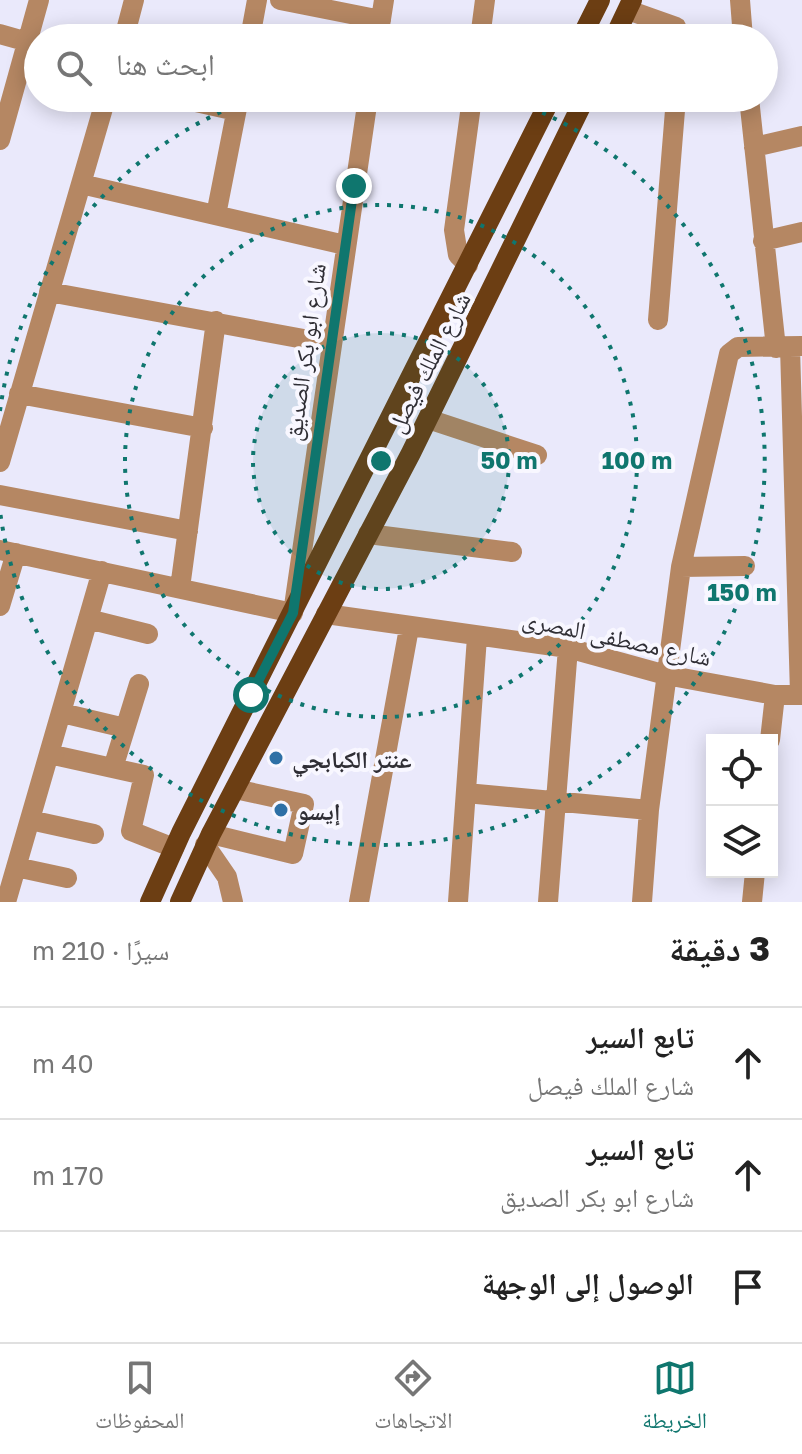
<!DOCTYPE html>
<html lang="ar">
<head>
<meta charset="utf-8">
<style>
	:root { --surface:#fff; --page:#f2f2f2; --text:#222; --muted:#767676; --line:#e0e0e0; --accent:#0f766e }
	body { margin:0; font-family:"Golos Text","Noto Naskh Arabic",sans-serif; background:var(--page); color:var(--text); direction:rtl }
	.controls { position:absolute; right:24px; bottom:24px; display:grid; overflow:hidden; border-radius:0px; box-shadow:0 4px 20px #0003 }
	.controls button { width:72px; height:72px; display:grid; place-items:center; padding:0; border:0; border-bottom:2px solid var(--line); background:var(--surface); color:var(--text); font:40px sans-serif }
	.stop { position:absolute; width:24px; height:24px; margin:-18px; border:6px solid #0f766e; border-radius:50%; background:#fff }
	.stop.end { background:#0f766e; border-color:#fff; box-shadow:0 2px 8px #0008 }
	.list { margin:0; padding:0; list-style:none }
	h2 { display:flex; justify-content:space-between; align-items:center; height:104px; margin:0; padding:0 32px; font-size:34px }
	h2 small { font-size:26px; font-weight:400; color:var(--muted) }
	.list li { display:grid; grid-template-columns:52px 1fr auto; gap:24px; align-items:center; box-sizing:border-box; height:112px; padding:0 32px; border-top:2px solid var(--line) }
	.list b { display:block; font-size:30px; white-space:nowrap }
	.list p { margin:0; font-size:26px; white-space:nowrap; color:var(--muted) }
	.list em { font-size:26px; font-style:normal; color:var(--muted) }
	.icon { flex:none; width:44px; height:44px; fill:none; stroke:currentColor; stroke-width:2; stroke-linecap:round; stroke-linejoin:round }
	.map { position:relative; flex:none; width:802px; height:902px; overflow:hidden; direction:ltr }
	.search { position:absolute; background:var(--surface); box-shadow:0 4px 20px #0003; left:24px; right:24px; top:24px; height:88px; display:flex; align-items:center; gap:20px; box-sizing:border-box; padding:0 28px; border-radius:44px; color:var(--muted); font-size:30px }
	.sheet { height:440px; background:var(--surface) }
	nav { display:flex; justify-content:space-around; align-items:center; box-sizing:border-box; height:112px; border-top:2px solid var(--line); background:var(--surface); font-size:22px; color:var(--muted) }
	nav a { display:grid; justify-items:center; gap:4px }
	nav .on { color:var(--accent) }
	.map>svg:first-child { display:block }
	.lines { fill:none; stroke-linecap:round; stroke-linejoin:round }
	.minor { stroke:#b58763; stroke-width:20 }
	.major { stroke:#6c3e13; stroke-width:20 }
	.route { stroke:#0f766e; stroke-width:10 }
	.ring { fill:none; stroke:#0f766e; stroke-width:4; stroke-dasharray:4 8 }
	.poi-dot { fill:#2e70a6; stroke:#f8f7ff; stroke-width:3 }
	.labels { text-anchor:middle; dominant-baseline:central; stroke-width:8; stroke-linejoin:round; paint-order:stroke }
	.street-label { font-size:24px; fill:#2f2e35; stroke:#f8f7ff }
	.poi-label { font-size:24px; font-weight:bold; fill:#2f2e35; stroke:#f8f7ff; text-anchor:start }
	.centre { fill:#0f766e; stroke:#f8f7ff; stroke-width:4 }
	.ring-label { font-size:24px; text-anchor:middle; font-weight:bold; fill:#0f766e; stroke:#f8f7ff; stroke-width:8; stroke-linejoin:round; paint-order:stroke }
</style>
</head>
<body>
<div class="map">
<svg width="802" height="902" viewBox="0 0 802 902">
	<rect width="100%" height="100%" fill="#eae9fb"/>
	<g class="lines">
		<!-- minor -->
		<path class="minor" d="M280,0L381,20
			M740,0L743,38
			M628,10L676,27L681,38
			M0,34L28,42
			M124,38L134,0
			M250,38L257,0
			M378,38L384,0
			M480,38L485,0
			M178,98L236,111
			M749,98L776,348
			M0,140L39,0
			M754,147L802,136
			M81,184L345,245
			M216,215L239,98
			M763,241L802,232
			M468,265L458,255L454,230L472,98
			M49,292L331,344
			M658,320L676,98
			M790,347L800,694
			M19,394L203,428
			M428,419L537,455
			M0,462L106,98
			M0,495L188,531
			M368,534L512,552
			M0,550L293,613L368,98
			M681,567L745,566
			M180,588L216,321
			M0,606L16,553
			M326,614L568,648L666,675L775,695H802
			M88,619L148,634
			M62,713L125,728
			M770,740L775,695
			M49,754L144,775L131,831L174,848
			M113,768L139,684
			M466,793L649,810
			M30,820L94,834
			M211,834L293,854L304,804L235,789
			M205,845L227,877L233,902
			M16,867L67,878
			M6,902L102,571
			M359,902L409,628
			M458,902L477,637
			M548,902L568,648
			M642,902L649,810L681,567L729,354L738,347L802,346
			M752,902L755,872"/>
		<!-- major -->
		<path class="major" d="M581,38L600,0
			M614,38L632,0
			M150,902L181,833L551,98
			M180,902L211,834L411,453L585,98"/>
	</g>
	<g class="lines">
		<!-- route -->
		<path class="route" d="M251,695L293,613L354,186"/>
	</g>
	<!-- distance rings -->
	<circle cx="381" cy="461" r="128" fill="#0f766e" fill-opacity=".12"/>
	<g class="ring">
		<circle cx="381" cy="461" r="128"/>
		<circle cx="381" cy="461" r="256"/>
		<path d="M0 411A384 384 0 0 1 253 99M509 99A384 384 0 1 1 0 511"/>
	</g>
	<!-- markers -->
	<g class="poi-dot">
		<circle cx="276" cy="758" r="8"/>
		<circle cx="281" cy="810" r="8"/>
	</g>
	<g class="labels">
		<!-- street labels -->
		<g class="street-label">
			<text transform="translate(304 352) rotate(-82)">شارع ابو بكر الصديق</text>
			<text transform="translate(428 362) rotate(-63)">شارع الملك فيصل</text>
			<text transform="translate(617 637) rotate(12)">شارع مصطفى المصرى</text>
		</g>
		<!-- poi labels -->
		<g class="poi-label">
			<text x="292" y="758">عنتر الكبابجي</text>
			<text x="297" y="810">إيسو</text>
		</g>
	</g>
	<circle cx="381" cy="461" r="12" class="centre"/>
	<g class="ring-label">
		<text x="509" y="469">50 m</text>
		<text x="637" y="469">100 m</text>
		<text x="742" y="601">150 m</text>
	</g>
</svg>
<div class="controls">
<button><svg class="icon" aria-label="locate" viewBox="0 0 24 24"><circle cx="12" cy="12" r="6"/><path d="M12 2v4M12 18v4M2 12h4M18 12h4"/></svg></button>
<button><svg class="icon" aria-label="layers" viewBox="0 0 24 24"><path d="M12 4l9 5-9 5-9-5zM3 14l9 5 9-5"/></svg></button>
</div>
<div class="stop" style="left:251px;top:695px"></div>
<div class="stop end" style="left:354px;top:186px"></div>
<div class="search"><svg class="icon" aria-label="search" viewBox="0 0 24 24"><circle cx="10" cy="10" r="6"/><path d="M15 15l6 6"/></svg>ابحث هنا</div>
</div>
<section class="sheet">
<h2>3 دقيقة<small>سيرًا · 210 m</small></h2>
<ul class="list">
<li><svg class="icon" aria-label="ahead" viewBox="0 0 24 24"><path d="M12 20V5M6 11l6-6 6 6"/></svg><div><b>تابع السير</b><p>شارع الملك فيصل</p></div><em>40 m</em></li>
<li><svg class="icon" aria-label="ahead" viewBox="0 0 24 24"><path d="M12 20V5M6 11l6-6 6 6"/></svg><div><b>تابع السير</b><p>شارع ابو بكر الصديق</p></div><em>170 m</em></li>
<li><svg class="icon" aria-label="arrive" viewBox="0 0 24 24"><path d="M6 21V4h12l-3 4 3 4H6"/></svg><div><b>الوصول إلى الوجهة</b></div></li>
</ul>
</section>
<nav>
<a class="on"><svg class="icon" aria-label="map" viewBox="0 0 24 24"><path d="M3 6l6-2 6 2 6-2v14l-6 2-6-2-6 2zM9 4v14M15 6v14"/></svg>الخريطة</a>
<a><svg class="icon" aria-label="directions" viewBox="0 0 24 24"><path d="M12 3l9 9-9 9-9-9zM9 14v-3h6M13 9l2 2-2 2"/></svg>الاتجاهات</a>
<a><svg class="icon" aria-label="saved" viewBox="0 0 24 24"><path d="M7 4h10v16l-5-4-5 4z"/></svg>المحفوظات</a>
</nav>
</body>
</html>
